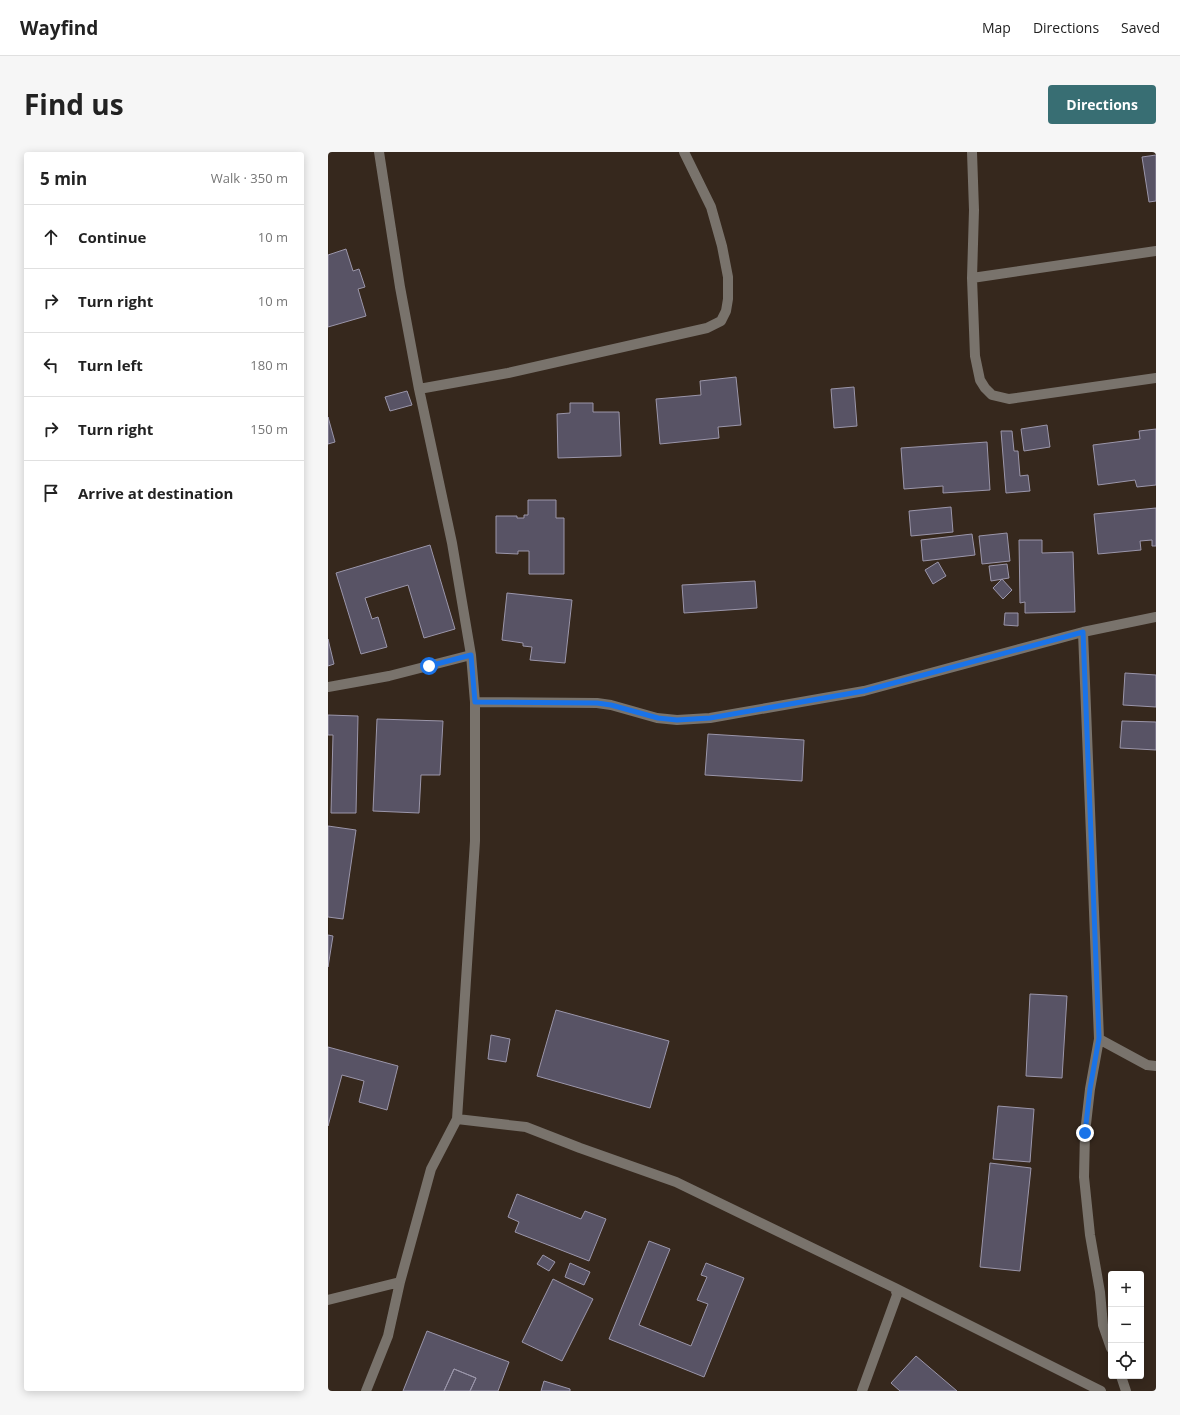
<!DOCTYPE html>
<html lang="en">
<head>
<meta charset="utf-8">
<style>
	:root { --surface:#fff; --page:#f6f6f6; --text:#222; --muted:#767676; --line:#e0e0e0; --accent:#386e73 }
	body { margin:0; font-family:"Open Sans",sans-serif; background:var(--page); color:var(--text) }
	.controls { position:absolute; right:12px; bottom:12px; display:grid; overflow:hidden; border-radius:4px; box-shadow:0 2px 10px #0003 }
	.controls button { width:36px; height:36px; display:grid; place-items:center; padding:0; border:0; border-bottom:1px solid var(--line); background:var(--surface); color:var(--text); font:20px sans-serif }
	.stop { position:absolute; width:12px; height:12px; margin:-9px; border:3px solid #1a73e8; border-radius:50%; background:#fff }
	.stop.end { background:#1a73e8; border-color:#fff; box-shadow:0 1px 4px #0008 }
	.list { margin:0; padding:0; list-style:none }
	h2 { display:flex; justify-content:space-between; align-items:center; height:52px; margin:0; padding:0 16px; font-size:17px }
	h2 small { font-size:13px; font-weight:400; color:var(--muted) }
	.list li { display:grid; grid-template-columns:26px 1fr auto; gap:12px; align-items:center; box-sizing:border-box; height:64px; padding:0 16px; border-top:1px solid var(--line) }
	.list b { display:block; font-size:15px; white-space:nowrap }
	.list em { font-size:13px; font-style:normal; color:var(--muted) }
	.icon { flex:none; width:22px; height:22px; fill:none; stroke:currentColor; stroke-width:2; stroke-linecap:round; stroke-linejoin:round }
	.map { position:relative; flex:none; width:828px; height:1239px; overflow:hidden; border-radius:4px }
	header { display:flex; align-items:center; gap:24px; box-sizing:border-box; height:56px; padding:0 20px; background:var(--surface); border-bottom:1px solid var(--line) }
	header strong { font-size:19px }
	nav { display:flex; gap:22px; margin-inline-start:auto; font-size:14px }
	.intro { display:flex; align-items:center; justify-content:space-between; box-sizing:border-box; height:96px; padding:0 24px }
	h1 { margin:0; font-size:28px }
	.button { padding:10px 18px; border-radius:4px; background:var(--accent); color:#fff; font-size:14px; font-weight:700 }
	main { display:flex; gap:24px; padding:0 24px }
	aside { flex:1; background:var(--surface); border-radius:4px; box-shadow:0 2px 10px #0003 }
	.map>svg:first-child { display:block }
	.building { fill:#585365; stroke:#9b96aa }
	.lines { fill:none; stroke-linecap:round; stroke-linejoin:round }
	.minor { stroke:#79736c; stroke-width:10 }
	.route { stroke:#1a73e8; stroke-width:5 }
</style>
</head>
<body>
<header>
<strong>Wayfind</strong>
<nav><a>Map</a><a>Directions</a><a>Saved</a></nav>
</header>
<div class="intro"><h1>Find us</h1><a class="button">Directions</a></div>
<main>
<aside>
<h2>5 min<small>Walk · 350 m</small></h2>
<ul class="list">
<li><svg class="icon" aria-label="ahead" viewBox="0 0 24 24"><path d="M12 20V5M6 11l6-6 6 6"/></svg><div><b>Continue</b></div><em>10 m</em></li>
<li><svg class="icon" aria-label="right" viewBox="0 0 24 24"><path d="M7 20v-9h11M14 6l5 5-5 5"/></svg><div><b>Turn right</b></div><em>10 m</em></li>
<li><svg class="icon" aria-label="left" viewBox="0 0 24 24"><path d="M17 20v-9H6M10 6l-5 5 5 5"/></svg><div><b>Turn left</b></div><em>180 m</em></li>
<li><svg class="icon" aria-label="right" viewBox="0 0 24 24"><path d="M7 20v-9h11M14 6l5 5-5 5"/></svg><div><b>Turn right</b></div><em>150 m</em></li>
<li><svg class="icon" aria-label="arrive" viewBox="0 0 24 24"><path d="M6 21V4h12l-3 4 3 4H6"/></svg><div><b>Arrive at destination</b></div></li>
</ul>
</aside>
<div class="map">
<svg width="828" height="1239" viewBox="0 0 828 1239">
	<rect width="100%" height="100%" fill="#36281d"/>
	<!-- building -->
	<path class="building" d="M828,3V49L821,50L814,5Z
		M18,97L25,119L31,117L37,135L30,137L38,164L0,175V103Z
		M408,225L413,273L390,275L391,286L332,292L328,247L373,243L372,229Z
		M526,235L529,274L506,276L503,237Z
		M79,239L84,253L62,259L57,245Z
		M242,251H265V260H291L293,304L230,306L229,262L242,261Z
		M0,265L7,290L0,292Z
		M719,273L722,295L696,299L693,277Z
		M828,277V333L809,335L807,328L770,333L765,293L812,287L811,279Z
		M673,279H684L686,299H690L692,324L700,323L702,339L678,341Z
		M659,290L662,338L615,341V334L576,337L573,296Z
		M200,348H228V366H236V422H201V399H190V402L168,401V364H189V366H196V363H200Z
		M623,355L625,380L583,384L581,359Z
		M828,356V394H824V388L812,389L813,398L770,402L766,362Z
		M679,381L682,409L654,412L651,384Z
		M644,382L647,403L595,409L593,388Z
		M691,388H714V401L745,400L747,460L697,461V450L692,451Z
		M102,393L127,477L96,486L80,433L37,446L44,467L50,465L59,495L33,502L8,421Z
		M610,410L618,424L605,432L597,418Z
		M679,412L681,426L663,429L661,414Z
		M674,427L684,438L675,447L665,436Z
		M427,429L429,456L356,461L354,433Z
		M179,441L244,448L237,511L202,508L204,495L195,494V491L174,488Z
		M677,461H690V474L676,473Z
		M0,487L6,512L0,514Z
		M797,521L828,523V555L795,553Z
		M0,563L30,564L28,661H3L5,583H0Z
		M49,567L115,569L112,623H93L91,661L45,659Z
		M794,569L828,570V598L792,596Z
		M380,582L476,588L474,629L377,623Z
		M0,674L28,678L15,767L0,765Z
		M0,783L5,784L0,815Z
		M702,842L739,844L734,926L698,924Z
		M228,858L341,889L322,956L209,924Z
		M163,883L182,887L178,910L160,907Z
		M0,895L70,914L59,958L31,950L36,929L14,923L0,974Z
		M670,954L706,957L702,1010L665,1007Z
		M662,1011L703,1016L692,1119L652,1115Z
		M189,1042L253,1067L257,1059L278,1067L261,1109L187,1080L191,1070L180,1065Z
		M321,1089L342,1097L311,1173L363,1194L380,1152L369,1148L379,1125L373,1123L378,1111L416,1126L376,1225L281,1187Z
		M215,1103L227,1110L221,1119L209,1112Z
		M242,1111L262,1120L256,1133L237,1125Z
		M225,1127L265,1147L234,1209L194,1190Z
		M99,1179L181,1210L170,1239H142L148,1226L126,1217L116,1239H75Z
		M588,1204L629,1239H572L563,1231Z
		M126,1217L148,1226L142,1239H116Z
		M216,1229L242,1237V1239H213Z"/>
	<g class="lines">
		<!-- minor -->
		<path class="minor" d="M644,0L646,58L644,126L647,204L652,228L657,236L664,243L681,247L828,226
			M644,126L828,99
			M91,237L180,221L379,176L393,169L398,159L400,147V125L394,94L383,55L356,0
			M755,480L771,887L762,937L757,981L756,1025L762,1083L772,1140L775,1173L783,1196
			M0,535L61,524L143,503
			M147,550L269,551L283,553L329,566L349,568L382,566L536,539L755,480L828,465
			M771,887L819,913L828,914
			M129,967L198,975L252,996L348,1030L567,1136L773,1239
			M0,1148L72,1130
			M793,1224L798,1239
			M38,1239L60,1184L72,1130L103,1017L129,967L147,689V550L143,503L124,391L91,237L72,135L51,0
			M534,1239L569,1143L567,1136"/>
	</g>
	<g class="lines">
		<!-- route -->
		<path class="route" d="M101,514L143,503L147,550L269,551L283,553L330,566L349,568L382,566L536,539L755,480L771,886L762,937L757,981"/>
	</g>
</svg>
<div class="controls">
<button>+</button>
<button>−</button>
<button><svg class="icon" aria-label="locate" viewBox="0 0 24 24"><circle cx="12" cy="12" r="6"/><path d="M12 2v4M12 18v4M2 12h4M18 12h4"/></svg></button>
</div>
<div class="stop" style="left:101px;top:514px"></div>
<div class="stop end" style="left:757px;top:981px"></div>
</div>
</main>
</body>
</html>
